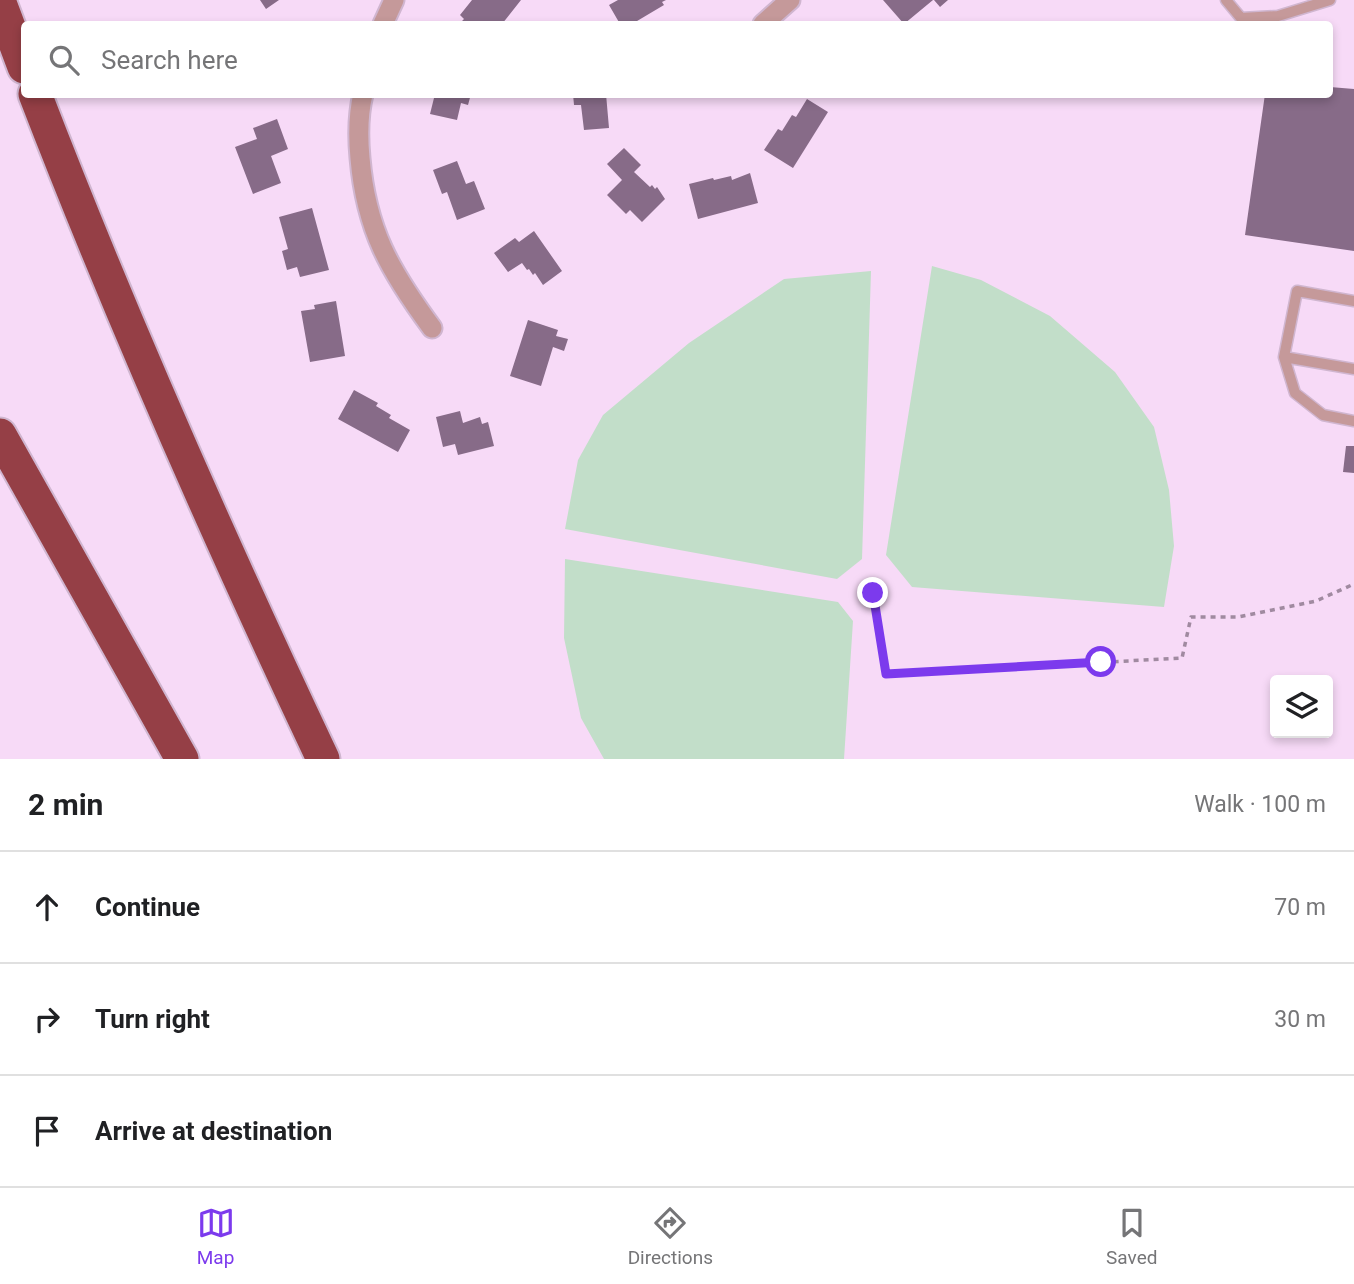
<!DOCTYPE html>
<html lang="en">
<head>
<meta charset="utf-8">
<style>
	:root { --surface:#fff; --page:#f2f2f2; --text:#202124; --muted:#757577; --line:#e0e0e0; --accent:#7c3aed }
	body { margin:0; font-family:Roboto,sans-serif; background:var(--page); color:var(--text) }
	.controls { position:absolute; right:21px; bottom:21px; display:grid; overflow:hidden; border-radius:7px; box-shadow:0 4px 10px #0003 }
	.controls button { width:63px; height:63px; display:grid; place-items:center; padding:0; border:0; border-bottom:2px solid var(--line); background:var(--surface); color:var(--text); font:35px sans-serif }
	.stop { position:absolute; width:21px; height:21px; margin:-16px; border:5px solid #7c3aed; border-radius:50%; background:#fff }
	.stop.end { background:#7c3aed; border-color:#fff; box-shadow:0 2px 7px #0008 }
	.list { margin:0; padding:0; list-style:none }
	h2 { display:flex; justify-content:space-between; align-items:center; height:91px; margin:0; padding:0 28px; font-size:30px }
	h2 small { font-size:23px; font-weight:400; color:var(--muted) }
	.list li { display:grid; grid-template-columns:46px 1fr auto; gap:21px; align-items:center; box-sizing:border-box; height:112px; padding:0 28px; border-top:2px solid var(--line) }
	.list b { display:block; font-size:26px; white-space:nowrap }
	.list em { font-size:23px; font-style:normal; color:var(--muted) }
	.icon { flex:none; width:38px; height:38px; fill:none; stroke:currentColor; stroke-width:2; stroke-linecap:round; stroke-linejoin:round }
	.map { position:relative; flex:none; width:1354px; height:759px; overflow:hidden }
	.search { position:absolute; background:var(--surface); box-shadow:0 4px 10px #0003; left:21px; right:21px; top:21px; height:77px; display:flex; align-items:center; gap:18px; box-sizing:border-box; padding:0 24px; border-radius:7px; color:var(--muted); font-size:26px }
	.sheet { height:427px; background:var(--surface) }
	nav { display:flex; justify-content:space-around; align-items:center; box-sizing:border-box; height:98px; border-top:2px solid var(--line); background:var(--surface); font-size:19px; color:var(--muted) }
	nav a { display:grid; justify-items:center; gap:4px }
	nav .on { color:var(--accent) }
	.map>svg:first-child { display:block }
	.green { fill:#c2dec9 }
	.building { fill:#876b88 }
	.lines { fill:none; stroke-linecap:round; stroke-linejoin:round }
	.lane-casing { stroke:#d0b6d0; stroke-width:13 }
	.street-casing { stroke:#d0b6d0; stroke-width:23 }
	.highway-casing { stroke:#d0b6d0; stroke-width:37 }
	.path { stroke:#a08aa0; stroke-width:3.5; stroke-dasharray:5 5; stroke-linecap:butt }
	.lane { stroke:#c5999a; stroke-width:10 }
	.street { stroke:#c5999a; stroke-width:19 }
	.highway { stroke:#953f46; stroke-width:33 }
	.route { stroke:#7c3aed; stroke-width:9 }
</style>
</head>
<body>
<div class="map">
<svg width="1354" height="759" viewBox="0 0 1354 759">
	<rect width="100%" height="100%" fill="#f7daf7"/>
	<!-- green -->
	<path class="green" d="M932,266L981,280L1050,316L1115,372L1154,427L1169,490L1174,546L1164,607L912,587L886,555Z
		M871,271L862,559L837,579L565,529L578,460L603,415L689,343L784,279Z
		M565,559L838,602L853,621L844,759H604L581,718L564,638Z"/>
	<!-- building -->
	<path class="building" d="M260,0H279L266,9Z
		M472,0H521L502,24H492L488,21L485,24H459L464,19L460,15Z
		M618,0H666L662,2L664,5L632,24H620L609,5Z
		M883,0H933L904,24Z
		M934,0H948L940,7Z
		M1330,87L1354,89V251L1245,235L1265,94H1330Z
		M435,94H471L468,105L461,103L457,120L430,114Z
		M573,94H606L609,128L584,130L581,105H574Z
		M807,99L828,112L793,168L764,150L778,129L782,131L792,115L796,117Z
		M277,119L288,149L271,156L281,183L253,194L235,147L257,139L253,128Z
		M624,148L641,165L634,172L650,187L652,185L655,189L657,187L665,199L642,222L630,210L626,214L607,195L622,180L607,164Z
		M457,161L466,184L474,181L485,209L457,220L447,192L442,194L433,170Z
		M750,173L758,203L698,219L689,184L713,178L714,180L731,176L732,180Z
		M312,208L329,270L300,277L297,267L287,270L282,251L288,249L279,217Z
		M534,231L562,271L543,285L535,273L533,275L529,269L527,270L522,263L508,272L494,253L515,238L519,242Z
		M336,301L345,356L310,362L301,311L315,309L314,305Z
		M528,320L558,330L556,336L568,339L564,351L553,347L541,386L510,376Z
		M354,390L378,403L376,406L391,415L389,418L410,430L398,452L338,419Z
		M460,411L463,423L480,417L482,424L488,422L494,446L458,455L455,444L443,447L436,417Z
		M1346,446H1354V473L1343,472Z"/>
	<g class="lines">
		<defs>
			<path id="lane" d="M1226,0L1241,18L1278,16L1330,0
				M1354,301L1297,291L1284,357L1354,369
				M1284,357L1295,393L1323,415L1354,421"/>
			<path id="street" d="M383,24L394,0
				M763,24L790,0
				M363,94C358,115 358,137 360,158C366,230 390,271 432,328"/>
			<path id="highway" d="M0,3L24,67
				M35,94C122,320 220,541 323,759
				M0,435L182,759"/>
		</defs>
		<!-- lane casing -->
		<use href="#lane" class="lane-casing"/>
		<!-- street casing -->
		<use href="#street" class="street-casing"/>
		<!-- highway casing -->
		<use href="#highway" class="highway-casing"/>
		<!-- path -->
		<path class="path" d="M873,593L886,674L1182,658L1191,617H1238L1316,601L1354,584"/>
		<!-- lane -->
		<use href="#lane" class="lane"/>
		<!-- street -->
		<use href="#street" class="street"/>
		<!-- highway -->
		<use href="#highway" class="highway"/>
	</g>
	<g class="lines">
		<!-- route -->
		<path class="route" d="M873,593L886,674L1101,662"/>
	</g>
</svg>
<div class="controls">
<button><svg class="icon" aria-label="layers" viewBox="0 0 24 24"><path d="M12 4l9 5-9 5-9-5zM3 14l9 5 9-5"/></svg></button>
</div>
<div class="stop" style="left:1101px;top:662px"></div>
<div class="stop end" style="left:873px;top:593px"></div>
<div class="search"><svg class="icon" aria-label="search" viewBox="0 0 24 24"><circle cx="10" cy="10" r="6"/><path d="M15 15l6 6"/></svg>Search here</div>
</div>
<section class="sheet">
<h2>2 min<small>Walk · 100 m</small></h2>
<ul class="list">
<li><svg class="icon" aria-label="ahead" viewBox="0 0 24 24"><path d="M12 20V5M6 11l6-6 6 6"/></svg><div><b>Continue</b></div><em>70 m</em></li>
<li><svg class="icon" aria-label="right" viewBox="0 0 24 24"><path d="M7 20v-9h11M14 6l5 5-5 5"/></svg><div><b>Turn right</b></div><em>30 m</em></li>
<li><svg class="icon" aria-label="arrive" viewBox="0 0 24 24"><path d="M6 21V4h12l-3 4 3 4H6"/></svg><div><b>Arrive at destination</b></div></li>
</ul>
</section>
<nav>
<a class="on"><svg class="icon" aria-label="map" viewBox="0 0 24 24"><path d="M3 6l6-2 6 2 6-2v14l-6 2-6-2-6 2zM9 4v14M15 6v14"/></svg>Map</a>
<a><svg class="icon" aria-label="directions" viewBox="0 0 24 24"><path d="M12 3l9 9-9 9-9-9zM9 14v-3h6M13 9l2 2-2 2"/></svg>Directions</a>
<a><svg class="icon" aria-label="saved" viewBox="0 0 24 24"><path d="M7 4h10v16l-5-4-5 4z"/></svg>Saved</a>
</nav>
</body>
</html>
